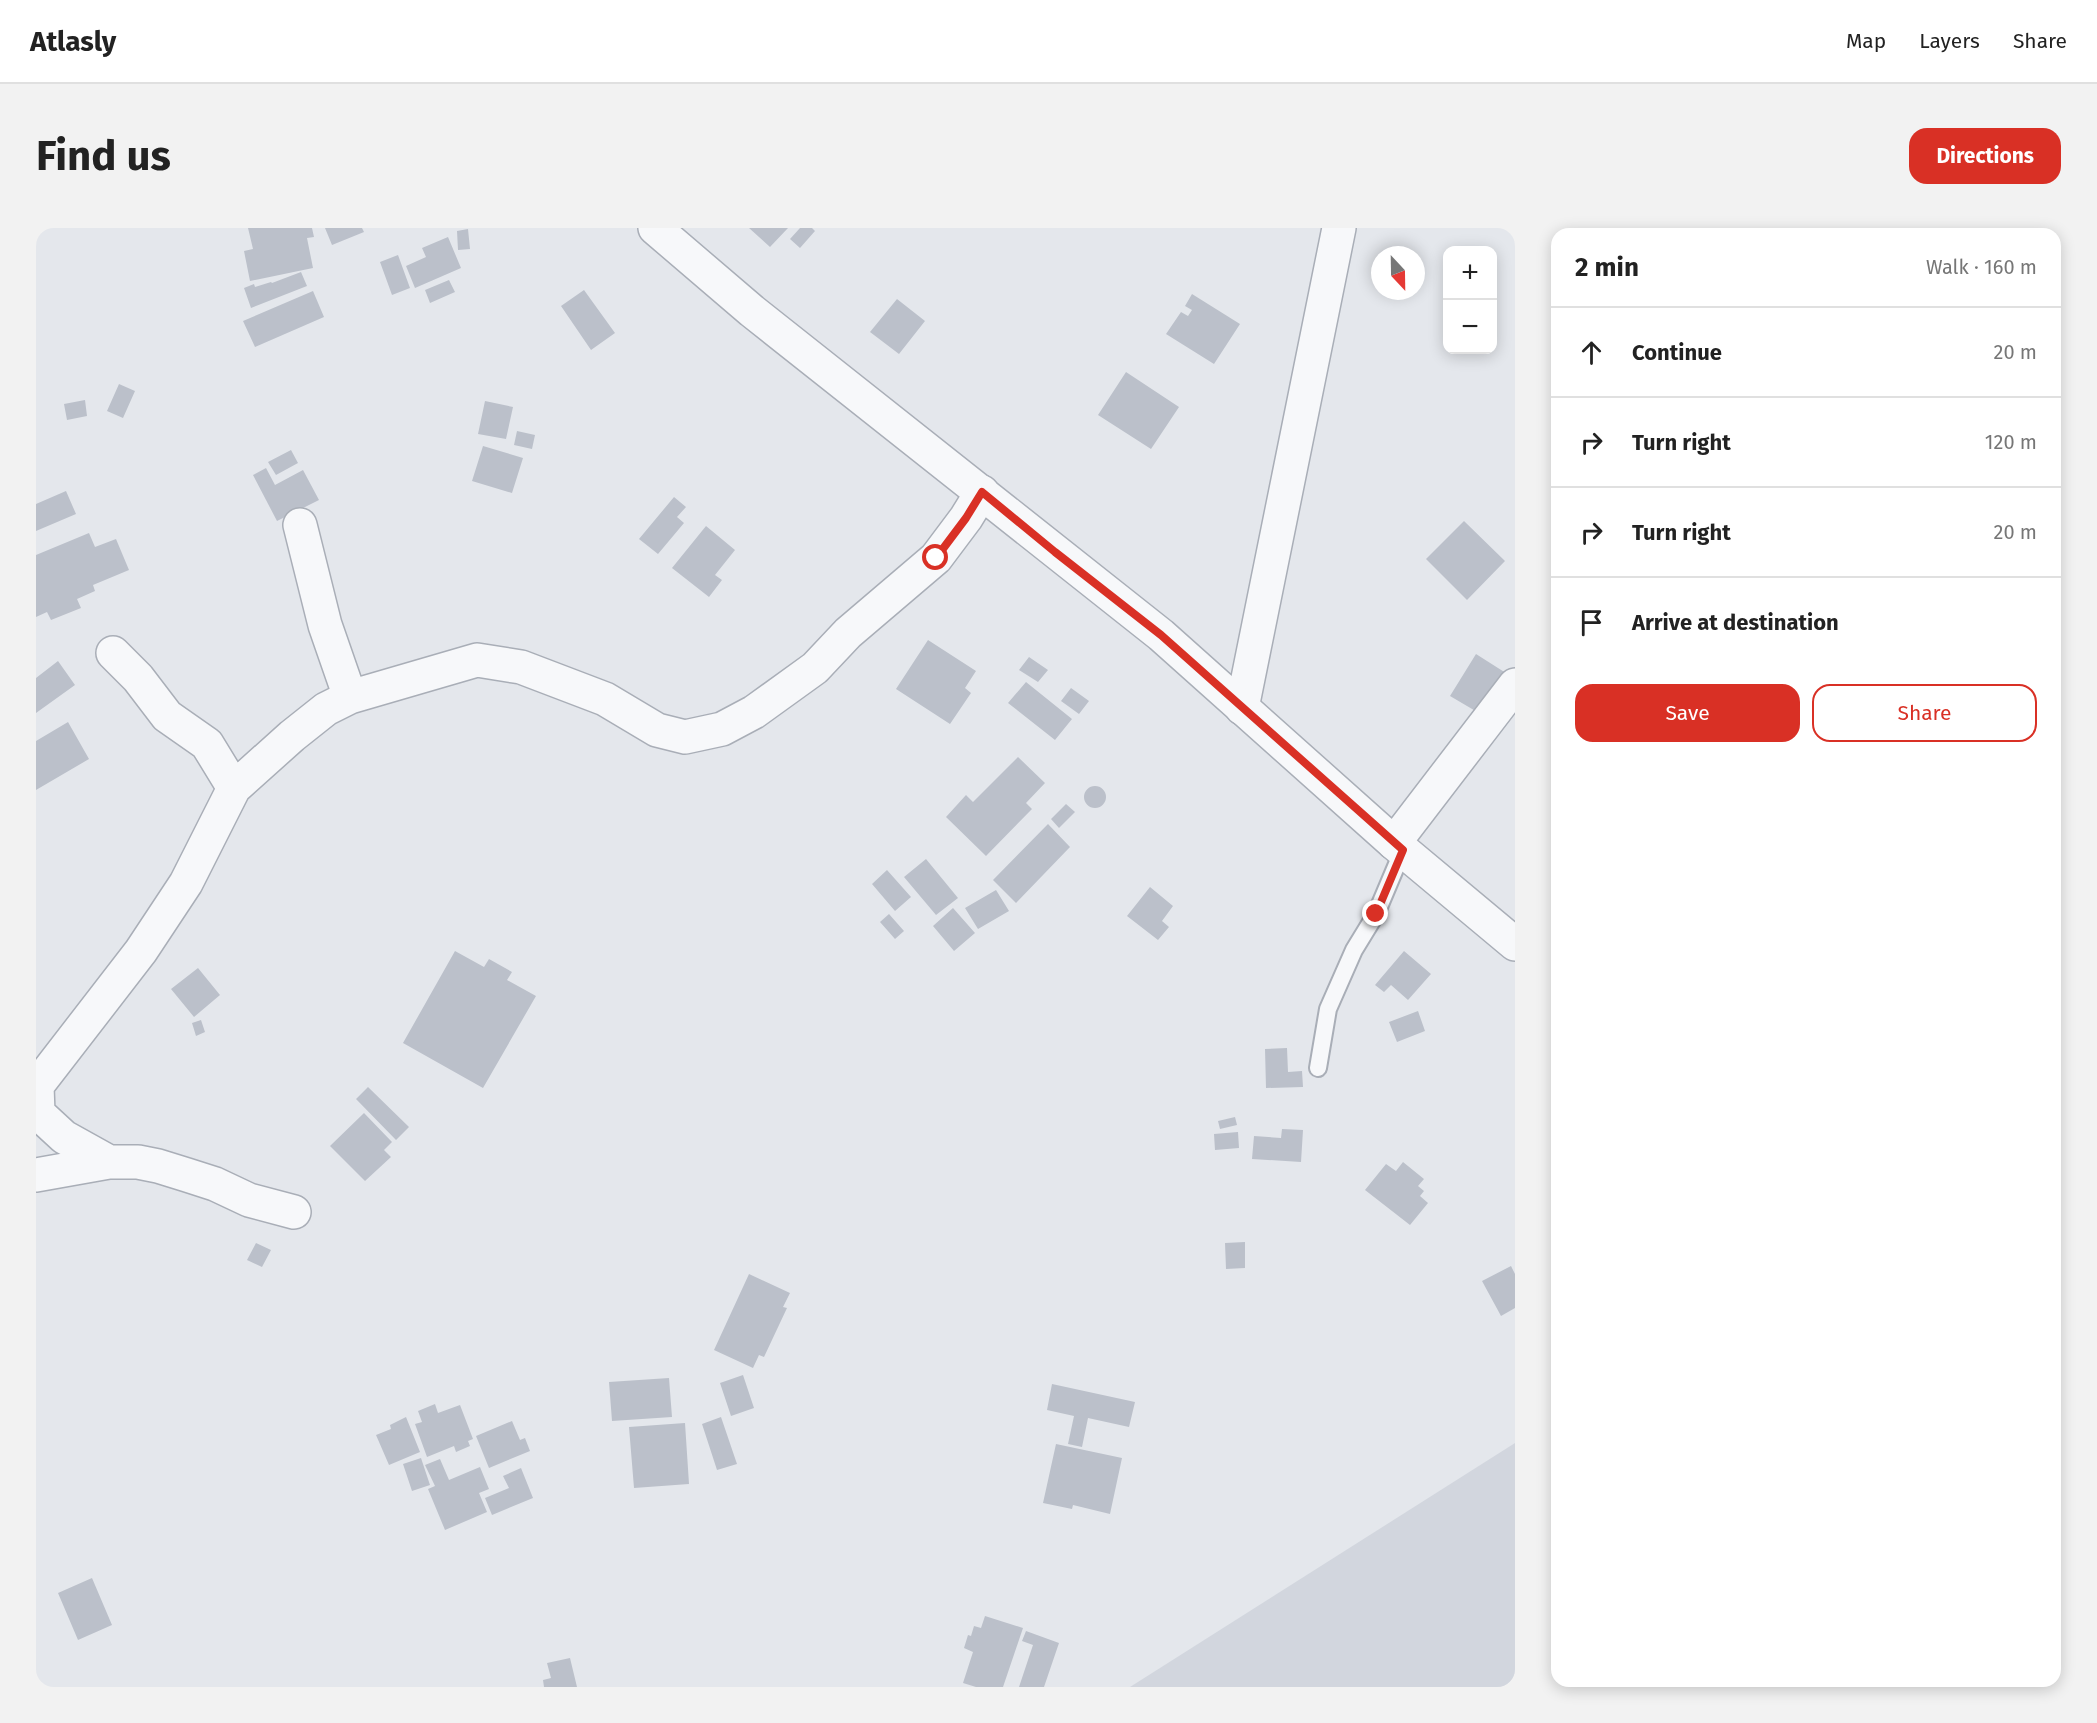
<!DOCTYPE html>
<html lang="en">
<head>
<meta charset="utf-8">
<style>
	:root { --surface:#fff; --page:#f2f2f2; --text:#222; --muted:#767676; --line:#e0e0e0; --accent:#d93025 }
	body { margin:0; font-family:"Fira Sans",sans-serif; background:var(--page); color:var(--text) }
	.controls { position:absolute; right:18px; top:18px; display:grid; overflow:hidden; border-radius:12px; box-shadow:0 3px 15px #0003 }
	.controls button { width:54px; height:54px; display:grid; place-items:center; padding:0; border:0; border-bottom:2px solid var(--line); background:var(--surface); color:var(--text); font:30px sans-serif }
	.compass { position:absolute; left:1335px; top:18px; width:54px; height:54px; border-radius:50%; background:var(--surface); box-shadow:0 3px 15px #0003; rotate:158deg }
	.stop { position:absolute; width:18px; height:18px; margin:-14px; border:4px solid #d93025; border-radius:50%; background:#fff }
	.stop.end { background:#d93025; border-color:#fff; box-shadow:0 2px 6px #0008 }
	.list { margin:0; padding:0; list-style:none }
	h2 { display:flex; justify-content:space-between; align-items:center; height:78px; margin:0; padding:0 24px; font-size:26px }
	h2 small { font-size:20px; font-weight:400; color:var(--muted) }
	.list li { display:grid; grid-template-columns:39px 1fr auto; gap:18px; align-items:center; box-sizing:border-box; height:90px; padding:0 24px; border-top:2px solid var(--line) }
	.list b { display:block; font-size:22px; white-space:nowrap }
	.list em { font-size:20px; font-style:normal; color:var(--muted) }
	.actions { display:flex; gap:12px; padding:18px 24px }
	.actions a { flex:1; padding:14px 0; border:2px solid var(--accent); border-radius:18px; text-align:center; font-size:21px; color:var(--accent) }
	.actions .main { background:var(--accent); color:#fff }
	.icon { flex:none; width:33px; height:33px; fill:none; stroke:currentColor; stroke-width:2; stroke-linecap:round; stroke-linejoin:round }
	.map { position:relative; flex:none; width:1479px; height:1459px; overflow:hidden; border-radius:18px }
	header { display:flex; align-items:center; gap:36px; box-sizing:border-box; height:84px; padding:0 30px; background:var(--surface); border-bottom:2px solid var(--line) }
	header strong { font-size:28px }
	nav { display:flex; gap:33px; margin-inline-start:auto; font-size:21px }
	.intro { display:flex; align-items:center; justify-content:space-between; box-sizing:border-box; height:144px; padding:0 36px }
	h1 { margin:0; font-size:42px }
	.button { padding:15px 27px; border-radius:18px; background:var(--accent); color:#fff; font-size:21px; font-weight:700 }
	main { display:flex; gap:36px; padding:0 36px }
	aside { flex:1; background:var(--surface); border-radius:18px; box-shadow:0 3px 15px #0003 }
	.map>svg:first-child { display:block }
	.built { fill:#d2d6de }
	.building { fill:#bbc0ca }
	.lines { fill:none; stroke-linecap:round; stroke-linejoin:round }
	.service-casing { stroke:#a9aeb7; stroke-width:20 }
	.minor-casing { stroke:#a9aeb7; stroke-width:36 }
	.tertiary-casing { stroke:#a9aeb7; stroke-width:36 }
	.service { stroke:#f7f8fa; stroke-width:16 }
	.minor { stroke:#f7f8fa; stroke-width:33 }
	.tertiary { stroke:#f7f8fa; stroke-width:33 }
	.route { stroke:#d93025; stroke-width:8 }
</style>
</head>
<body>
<header>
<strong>Atlasly</strong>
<nav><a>Map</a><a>Layers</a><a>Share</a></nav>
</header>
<div class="intro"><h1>Find us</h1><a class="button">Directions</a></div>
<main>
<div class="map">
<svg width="1479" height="1459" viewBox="0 0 1479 1459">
	<rect width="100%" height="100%" fill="#e4e7ec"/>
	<!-- built -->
	<path class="built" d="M1479,1215V1459H1094Z"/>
	<!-- building -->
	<path class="building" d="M212,0H276L278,9L271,10L277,40L214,53L208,23L217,21Z
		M289,0H326L328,4L296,17Z
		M713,0H752L734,19Z
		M764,0H776L779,3L764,20L754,11Z
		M432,1L434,21L422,22L421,3Z
		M412,9L425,40L379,60L370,38L390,29L386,20Z
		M362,27L374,60L356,67L344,34Z
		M265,44L271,58L215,80L208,60L218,56L219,59L235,54L236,55Z
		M413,52L419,64L394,75L389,62Z
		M548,62L579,105L555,122L525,78Z
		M277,63L288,89L219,119L207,93Z
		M1156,66L1204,96L1178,136L1130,106L1145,84L1152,88L1156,82L1149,78Z
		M861,71L889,93L863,126L834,104Z
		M1090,144L1143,179L1115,221L1062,187Z
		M83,156L99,163L87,190L71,183Z
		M49,172L51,188L31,192L28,176Z
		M449,173L477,179L470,211L442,206Z
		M481,203L499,207L496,221L478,217Z
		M447,218L487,230L476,265L436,253Z
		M255,222L262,235L240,247L232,234Z
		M230,240L239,257L267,242L283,272L241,293L217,247Z
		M30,263L40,286L0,303V276Z
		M638,269L650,279L641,289L648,295L622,326L603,311Z
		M1428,293L1469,333L1431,372L1390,331Z
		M670,298L699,322L679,347L686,352L673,369L636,340Z
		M53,305L59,319L80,311L93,342L57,357L59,363L41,371L45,380L15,392L11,384L0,389V327Z
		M892,412L940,443L929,460L935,465L914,496L860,461Z
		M1440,426L1473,447L1448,488L1414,468Z
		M993,429L1012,442L1002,454L983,442Z
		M22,433L39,457L0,485V450Z
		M990,454L1036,491L1019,512L972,475Z
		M1035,460L1053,473L1043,486L1025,473Z
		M32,494L53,531L0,562V513Z
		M982,529L1009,555L990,575L996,581L950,628L910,589L930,567L937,574Z
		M1048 569a11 11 0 1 1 22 0a11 11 0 1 1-22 0Z
		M1030,576L1039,584L1023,600L1015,591Z
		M1012,596L1034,619L980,675L957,652Z
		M890,631L922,670L900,687L868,649Z
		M851,642L875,669L859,683L836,656Z
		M1114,659L1137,678L1126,693L1133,699L1122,712L1091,688Z
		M960,662L973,683L942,701L929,680Z
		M917,680L939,705L918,723L897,698Z
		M853,686L868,703L859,711L844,694Z
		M419,723L448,739L453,731L476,744L471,752L500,768L447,860L367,815Z
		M1368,723L1395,746L1372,772L1355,757L1348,764L1339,757Z
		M162,740L184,767L158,789L135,761Z
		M1382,783L1389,803L1361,814L1353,794Z
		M165,792L169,804L160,808L156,795Z
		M1251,820L1252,844L1266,843L1267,859L1230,860L1229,821Z
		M332,859L373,899L360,912L320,871Z
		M328,885L356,914L348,922L355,929L329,953L294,918Z
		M1199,889L1201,897L1184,901L1182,893Z
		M1246,901L1267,902L1265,934L1216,931L1218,908L1245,910Z
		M1202,904L1203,920L1179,922L1178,906Z
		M1367,934L1388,951L1382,958L1388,963L1384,968L1392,975L1374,997L1329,962L1350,936L1360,943Z
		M1209,1014V1040L1190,1041L1189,1015Z
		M220,1015L235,1022L226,1039L211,1032Z
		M1475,1038L1479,1046V1080L1465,1088L1446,1053Z
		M713,1046L754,1065L747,1079L751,1080L728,1129L723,1127L717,1140L678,1122Z
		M707,1147L718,1180L695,1188L684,1155Z
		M633,1150L636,1189L576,1193L573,1154Z
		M1016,1156L1099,1174L1093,1199L1052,1190L1046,1219L1032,1216L1038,1188L1011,1182Z
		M399,1176L402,1185L424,1177L437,1211L432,1213L434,1218L420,1224L418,1218L391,1229L379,1196L386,1194L382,1183Z
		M370,1189L384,1224L353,1237L340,1207L355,1201L354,1197Z
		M685,1189L701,1236L681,1242L666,1196Z
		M476,1193L484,1212L489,1210L494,1223L453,1240L440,1208Z
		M649,1195L653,1256L598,1260L593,1199Z
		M1020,1216L1086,1230L1074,1286L1037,1277L1036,1281L1007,1275Z
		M385,1230L394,1257L376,1263L367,1236Z
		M404,1231L413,1252L444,1239L453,1261L443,1265L451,1284L409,1302L392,1261L399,1258L389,1237Z
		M485,1240L497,1270L456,1287L449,1270L473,1260L467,1248Z
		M56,1350L76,1397L42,1412L22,1365Z
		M949,1388L987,1400L967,1459H940L927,1455L937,1424L928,1420L932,1407L935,1408L938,1398L945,1400Z
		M990,1403L1023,1415L1008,1459H983L997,1417L986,1413Z
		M534,1430L541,1459H508L507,1452L515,1450L511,1435Z"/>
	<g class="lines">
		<defs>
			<path id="service" d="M1282,840L1292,781L1318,722L1340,686L1367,622"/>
			<path id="minor" d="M264,297L289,397L314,469
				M77,425L102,450L131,488L171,516L198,560
				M1206,480L1303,0
				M1358,615L1479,457
				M1,858L2,885L28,909L73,934
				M0,859L105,723L150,655L198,560L256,508L290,481L314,469L441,432L485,439L569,471L621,502L649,509L686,501L718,484L779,440L812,405L900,330L930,290L946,264
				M0,947L73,934H102L122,938L151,947L179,956L213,972L258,984"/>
			<path id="tertiary" d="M619,0L716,83L1125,407L1358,615L1479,716"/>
		</defs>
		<!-- service casing -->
		<use href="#service" class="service-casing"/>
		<!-- minor casing -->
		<use href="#minor" class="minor-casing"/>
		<!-- tertiary casing -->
		<use href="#tertiary" class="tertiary-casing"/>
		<!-- service -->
		<use href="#service" class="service"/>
		<!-- minor -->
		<use href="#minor" class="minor"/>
		<!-- tertiary -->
		<use href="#tertiary" class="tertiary"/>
	</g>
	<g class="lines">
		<!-- route -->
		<path class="route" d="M900,330L930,290L946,264L1019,324L1125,407L1367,622L1340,686"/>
	</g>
</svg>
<div class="controls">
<button>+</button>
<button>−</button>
</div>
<svg class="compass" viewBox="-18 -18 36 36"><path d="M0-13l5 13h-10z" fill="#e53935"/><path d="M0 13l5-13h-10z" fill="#767676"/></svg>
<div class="stop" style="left:900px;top:330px"></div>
<div class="stop end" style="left:1340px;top:686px"></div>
</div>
<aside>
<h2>2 min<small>Walk · 160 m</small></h2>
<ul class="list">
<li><svg class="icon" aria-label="ahead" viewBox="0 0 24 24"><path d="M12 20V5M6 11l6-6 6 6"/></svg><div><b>Continue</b></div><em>20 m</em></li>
<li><svg class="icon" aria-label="right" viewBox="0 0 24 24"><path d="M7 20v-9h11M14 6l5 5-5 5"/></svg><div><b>Turn right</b></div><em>120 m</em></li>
<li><svg class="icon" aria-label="right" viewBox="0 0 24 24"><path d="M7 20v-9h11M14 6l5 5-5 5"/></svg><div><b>Turn right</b></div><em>20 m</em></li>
<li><svg class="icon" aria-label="arrive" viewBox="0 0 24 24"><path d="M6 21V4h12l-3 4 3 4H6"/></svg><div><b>Arrive at destination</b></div></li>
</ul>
<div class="actions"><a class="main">Save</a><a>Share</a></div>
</aside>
</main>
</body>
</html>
